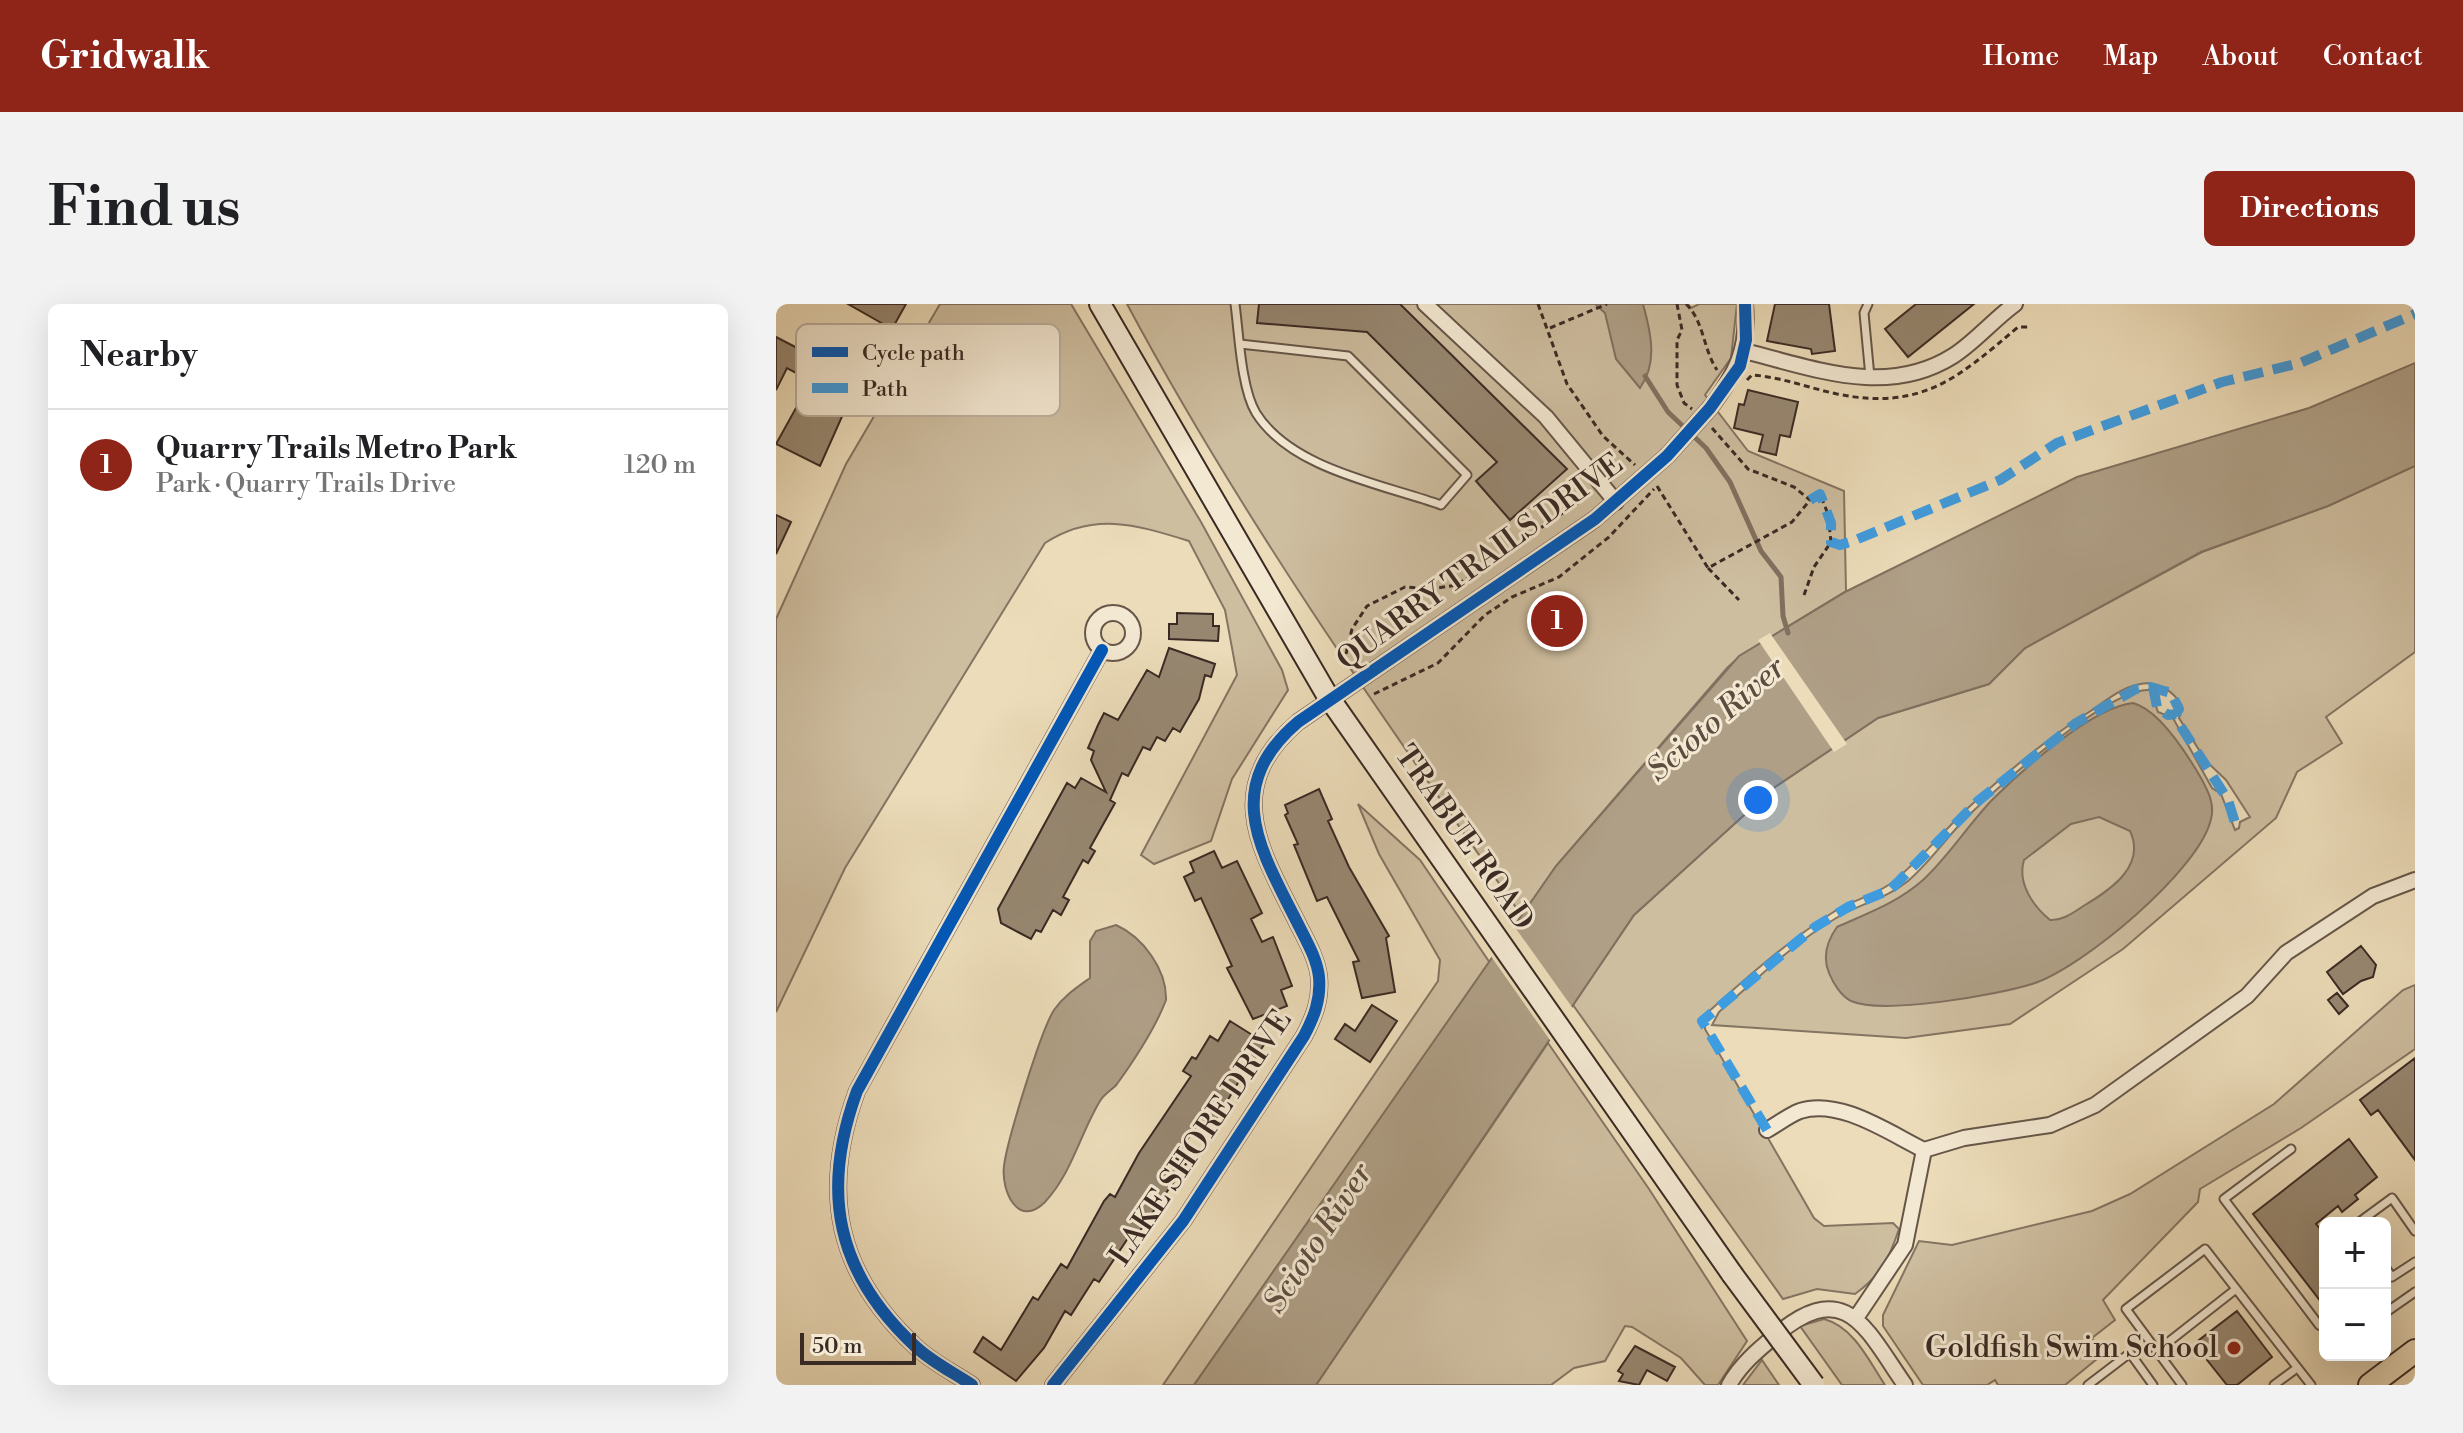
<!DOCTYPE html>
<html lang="en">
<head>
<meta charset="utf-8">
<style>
	:root { --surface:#fff; --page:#f2f2f2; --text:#202124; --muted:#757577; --line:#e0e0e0; --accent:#8f2418 }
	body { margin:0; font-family:"Libre Bodoni",serif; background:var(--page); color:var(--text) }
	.controls { position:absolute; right:24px; bottom:24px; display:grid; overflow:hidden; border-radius:12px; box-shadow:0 8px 32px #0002 }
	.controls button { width:72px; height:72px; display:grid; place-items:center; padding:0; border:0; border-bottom:2px solid var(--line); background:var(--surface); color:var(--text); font:40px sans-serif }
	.scale { position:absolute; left:24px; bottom:20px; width:116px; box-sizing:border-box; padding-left:8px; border:4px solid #3a2a24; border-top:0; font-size:22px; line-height:28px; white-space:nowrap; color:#3a2a24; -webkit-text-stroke:6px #f3e8d2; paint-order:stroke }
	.you { position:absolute; left:982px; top:496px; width:28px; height:28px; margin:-20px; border:6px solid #fff; border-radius:50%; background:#1a73e8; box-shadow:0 0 0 12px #1a73e833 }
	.badge { display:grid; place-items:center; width:52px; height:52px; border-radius:50%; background:var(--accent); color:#fff; font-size:26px; font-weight:700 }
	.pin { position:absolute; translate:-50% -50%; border:4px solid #fff; box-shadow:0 2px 8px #0006 }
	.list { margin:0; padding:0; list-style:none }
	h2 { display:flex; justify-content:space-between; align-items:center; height:104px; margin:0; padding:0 32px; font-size:34px }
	h2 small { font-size:26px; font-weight:400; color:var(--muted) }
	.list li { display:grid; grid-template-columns:52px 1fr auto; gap:24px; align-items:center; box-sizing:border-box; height:112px; padding:0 32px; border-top:2px solid var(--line) }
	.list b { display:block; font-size:30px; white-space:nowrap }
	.list p { margin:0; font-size:26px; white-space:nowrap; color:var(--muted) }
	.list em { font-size:26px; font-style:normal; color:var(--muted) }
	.map { position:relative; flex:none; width:1639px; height:1081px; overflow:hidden; border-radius:12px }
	header { display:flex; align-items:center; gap:48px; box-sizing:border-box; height:112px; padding:0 40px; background:var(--accent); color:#fff }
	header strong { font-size:38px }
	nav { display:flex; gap:44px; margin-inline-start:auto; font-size:28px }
	.intro { display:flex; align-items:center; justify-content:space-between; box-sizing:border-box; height:192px; padding:0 48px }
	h1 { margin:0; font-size:56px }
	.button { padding:20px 36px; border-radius:12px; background:var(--accent); color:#fff; font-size:28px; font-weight:700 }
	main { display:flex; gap:48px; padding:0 48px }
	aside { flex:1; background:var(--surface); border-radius:12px; box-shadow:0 8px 32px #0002 }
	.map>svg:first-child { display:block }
	.green { fill:#cebea0; stroke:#847462; stroke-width:2 }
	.water { fill:#af9f86; stroke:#80705f; stroke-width:2; fill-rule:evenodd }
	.pier { fill:#ecdcb9 }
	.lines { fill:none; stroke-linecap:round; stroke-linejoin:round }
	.stream { stroke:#80705f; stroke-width:5 }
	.building { fill:#978771; stroke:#3a2a24; stroke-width:2 }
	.lane-casing { stroke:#665649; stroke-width:11 }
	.street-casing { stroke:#665649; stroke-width:18 }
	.secondary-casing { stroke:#3a2a24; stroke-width:24 }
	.primary-casing { stroke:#3a2a24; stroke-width:26 }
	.path { stroke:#3a2a24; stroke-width:3; stroke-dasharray:6 4; stroke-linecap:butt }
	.lane { stroke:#f3e8d2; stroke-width:7 }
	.street { stroke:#f3e8d2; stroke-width:14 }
	.secondary { stroke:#f3e8d2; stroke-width:20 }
	.primary { stroke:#ecdcb9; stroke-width:22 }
	.street-bridge-casing { stroke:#665649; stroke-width:18; stroke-linecap:butt }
	.secondary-bridge-casing { stroke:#3a2a24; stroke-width:24; stroke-linecap:butt }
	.street-bridge { stroke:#f3e8d2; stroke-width:14 }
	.secondary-bridge { stroke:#f3e8d2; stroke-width:20 }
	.quiet { stroke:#3e9ce0; stroke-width:10; stroke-dasharray:20 10; stroke-linecap:butt }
	.cycleway-casing { stroke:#f3e8d2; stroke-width:17 }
	.cycleway { stroke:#0057b8; stroke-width:12 }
	.poi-dot { fill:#8f2418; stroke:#f3e8d2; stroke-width:3 }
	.labels { text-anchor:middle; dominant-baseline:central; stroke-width:6; stroke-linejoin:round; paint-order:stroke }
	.street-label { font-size:30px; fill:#3a2a24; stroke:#f3e8d2 }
	.poi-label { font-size:30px; fill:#3a2a24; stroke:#f3e8d2; text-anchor:end }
	.water-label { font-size:32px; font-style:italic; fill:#5d4d41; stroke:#f3e8d2 }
	.key { fill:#f3e8d2; stroke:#bcaf9e; stroke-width:2 }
	.key-label { font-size:22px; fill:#3a2a24 }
</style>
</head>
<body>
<header>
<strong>Gridwalk</strong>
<nav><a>Home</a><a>Map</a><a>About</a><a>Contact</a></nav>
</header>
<div class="intro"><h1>Find us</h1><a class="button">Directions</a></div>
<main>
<aside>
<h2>Nearby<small></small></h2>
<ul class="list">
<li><span class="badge">1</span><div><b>Quarry Trails Metro Park</b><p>Park · Quarry Trails Drive</p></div><em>120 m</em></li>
</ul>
</aside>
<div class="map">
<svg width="1639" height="1081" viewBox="0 0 1639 1081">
	<rect width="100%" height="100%" fill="#ecdcb9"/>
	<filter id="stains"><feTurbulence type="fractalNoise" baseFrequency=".0025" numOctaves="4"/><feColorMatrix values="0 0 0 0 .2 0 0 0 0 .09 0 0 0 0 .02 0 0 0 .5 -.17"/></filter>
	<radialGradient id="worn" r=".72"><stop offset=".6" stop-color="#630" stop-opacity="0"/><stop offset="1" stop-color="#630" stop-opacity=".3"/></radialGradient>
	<!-- green -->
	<path class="green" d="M164,0H295L425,218L506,366L512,386L456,475L435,537L378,560L365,551L461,371L449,306L413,237C361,221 318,207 269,239L69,564L0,708V315L70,160Z
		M351,0H912L915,4L923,0H961L955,54L929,91L972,147L1068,187L1070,287L964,352L951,364L780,562L746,612C606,413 466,215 351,0Z
		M1639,162V348L1550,413L1566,439L1521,468L1500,514L1347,645L1234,720L1130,734L936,721L943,708C979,677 1015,641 1057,616C1081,600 1109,596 1132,577C1154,558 1170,534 1190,514C1220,484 1334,383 1374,386L1382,408L1397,414L1436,484L1445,490L1459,526L1463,524L1464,518L1474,513L1450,476L1430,457L1403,414L1406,402C1397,386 1379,375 1360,381C1343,385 1327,399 1313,408C1270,435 1230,469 1193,503C1166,528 1143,558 1114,580C1097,592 1077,596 1059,607C1013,636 971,673 930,710L929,725L1038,914L1048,922L1117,919L1123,925C1113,955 1105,971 1079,990L1041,985L1007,995L797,701L858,611L999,483L1102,414L1213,380L1249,344L1426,248L1552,202Z
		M582,500L644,556L714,659L418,1081H387L662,677L664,656L603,550Z
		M1639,681V745L1525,824L1424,885L1422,898L1327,996L1339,1016L1316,1034L1327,1050L1289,1081H1222L1219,1076L1211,1081H1147L1107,1022V1011L1143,937L1176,941L1316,907L1354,890L1498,800L1627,686Z
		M772,739L873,885L971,1037L942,1081H929L905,1054L856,1023L849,1022L829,1057L798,1064L775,1081H540Z
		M1048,1015C1078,1023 1093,1057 1109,1081H1066L1024,1022Z
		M986,1056L1003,1081H967Z"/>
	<!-- water -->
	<path class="water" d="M819,0H867C875,29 882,59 864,84L840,55L829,9Z
		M1639,59V162L1552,202L1425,248L1249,344L1213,380L1102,414L999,483L858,611L540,1081H418L780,562L963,352L1071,287L1301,173L1533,104Z
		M1357,399C1384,406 1411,450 1425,474C1432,487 1439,500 1435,515C1424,566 1305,665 1256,680C1221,691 1107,711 1075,697C1065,692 1057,679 1053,669C1046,652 1051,637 1061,623C1092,609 1121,599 1147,576C1173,552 1192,521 1216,496C1245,467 1316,403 1357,399ZM1323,513L1354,527C1370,561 1336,585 1309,601C1298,608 1287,617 1274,616C1257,602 1241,579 1248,556L1295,520Z
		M340,621C367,633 391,666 390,696C379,725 359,755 341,780C336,786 328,790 324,797C304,830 296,869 269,898C242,925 225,887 228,862C231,837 265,726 278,706C288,692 300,684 314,674V637L320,627Z"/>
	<!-- pier -->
	<path class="pier" d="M994,329L1071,440L1058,448L982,336Z
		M736,619L798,706L776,739L714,651Z"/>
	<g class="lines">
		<!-- stream -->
		<path class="stream" d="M869,72L892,108L930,144L954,178L985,247L1005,273L1007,312L1012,329"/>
	</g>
	<!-- building -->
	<path class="building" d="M72,0H130L116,25Z
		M483,0H624L791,165L734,216L700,177L721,158L591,28L481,19Z
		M999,0H1053L1059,47L1036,50L1035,45L991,37Z
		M1140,0H1198L1132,53L1109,25Z
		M0,33L87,78L75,100L72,99L44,162L0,140L35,77L11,64L0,86Z
		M972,86L1022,98L1014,133L1004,131L1000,151L983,147L987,131L958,124L963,100L968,101Z
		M0,211L15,218L0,250Z
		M401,309L437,310V322H443L442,337L393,335V320H401Z
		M393,344L439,360L435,373L429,371L423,395L404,428L397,424L389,437L381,433L374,446L367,443L352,472L346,469L334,496L339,499L314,544L319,547L312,559L307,556L287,593L293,596L285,611L277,606L265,628L260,626L255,635L225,619L222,605L291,479L299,484L305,474L330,488L315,456L318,447L312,444L322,421L328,409L342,416L371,366L383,373Z
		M543,485L556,515L552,517L573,563L613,632L610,634L619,688L586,694L577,658L583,657L551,593L541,597L518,541L522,540L509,511L512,509L509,501Z
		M438,547L446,564L461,557L486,609L475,615L486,638L497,633L516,682L505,686L511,702L477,715L451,664L456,662L425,594L419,597L408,573L418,568L414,558Z
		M1585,642L1600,661L1597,673L1585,677L1567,690L1551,668Z
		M1561,689L1572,702L1563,710L1552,696Z
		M596,701L621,717L594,758L559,735L569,720L579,727Z
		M454,717L489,739L480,753L470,746L457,767L466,772L444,809L435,823L424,816L399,854L410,860L359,934L354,931L323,978L318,975L295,1011L289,1007L268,1044L240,1077L198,1048L207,1033L225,1046L257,993L262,996L285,960L291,964L328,897L334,890L339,893L363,849L415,772L407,767L416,753L420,755L434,732L442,737Z
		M1639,754V856L1602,806L1595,811L1584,796Z
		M1573,835L1601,873L1579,891L1582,895L1566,908L1562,902L1540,920L1549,931V1003L1477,910Z
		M1461,1007L1496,1053L1461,1081H1451L1431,1056L1434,1051L1423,1036Z
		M859,1042L899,1063L891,1077L871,1066L863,1081L843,1077L847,1070L842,1067Z"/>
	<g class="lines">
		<defs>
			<path id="lane" d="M459,0C463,29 465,84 480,109C515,165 606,180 665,201L691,171L572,52L464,40
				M1092,0L1088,9L1094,73
				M1515,845L1448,895L1543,1021L1549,1024
				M1582,919L1616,894L1639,927
				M1609,963L1616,973L1639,958
				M1609,1009L1639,988
				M1381,1047L1460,985
				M1312,1081L1354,1049L1377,1081
				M1406,1081L1350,1005L1429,945L1535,1081
				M1498,1081L1521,1064"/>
			<path id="street" d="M649,0L770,113L840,198
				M968,47C1038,64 1110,94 1177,52C1199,38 1217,16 1239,0
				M934,104C960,70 973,44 969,0
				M317 329a20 20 0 1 1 40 0a20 20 0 1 1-40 0Z
				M991,826C1002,820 1013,811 1024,807C1064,794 1113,829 1148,846
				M1080,1014L1129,941L1148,846L1188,834L1274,821L1319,801L1471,692L1510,649L1597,592L1639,576
				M196,1081C178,1069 156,1058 140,1043C60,969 44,888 81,787L326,346
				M277,1081L407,917L528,732C538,713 545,696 543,673C541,655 531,638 523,622C485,546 444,485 522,418L819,215L891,152
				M953,1081C964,1061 982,1046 1000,1031C1070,972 1090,1025 1129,1081"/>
			<path id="secondary" d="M324,0L551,391L956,970"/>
			<path id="primary" d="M1594,1081L1639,1047"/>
		</defs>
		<!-- lane casing -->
		<use href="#lane" class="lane-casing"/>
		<!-- street casing -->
		<use href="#street" class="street-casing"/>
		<!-- secondary casing -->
		<use href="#secondary" class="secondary-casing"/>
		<!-- primary casing -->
		<use href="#primary" class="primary-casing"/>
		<!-- path -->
		<path class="path" d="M762,0L791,80L827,132L859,161
			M901,0L906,26L901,36V81L908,99L916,105
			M910,0C928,17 927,45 941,66
			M774,24L831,0
			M971,76L976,71C1005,73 1033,84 1061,90C1146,107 1182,74 1242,23H1253
			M936,124L972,165L1018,183L1034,196L1044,190L1052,210L1055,238L1038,263L1027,294
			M881,182L932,264L1016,218L1034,196
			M932,264L963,296
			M570,350L576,325L591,302L629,283L654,285L681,281L816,189
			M598,390L662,359L709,311L736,293L783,273L833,233L878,185"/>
		<!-- lane -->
		<use href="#lane" class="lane"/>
		<!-- street -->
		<use href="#street" class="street"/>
		<!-- secondary -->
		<use href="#secondary" class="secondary"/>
		<!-- primary -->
		<use href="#primary" class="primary"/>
		<defs>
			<path id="street-bridge" d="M891,152L934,104"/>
			<path id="secondary-bridge" d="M956,970L1038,1081"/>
		</defs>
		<!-- street-bridge casing -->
		<use href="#street-bridge" class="street-bridge-casing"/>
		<!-- secondary-bridge casing -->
		<use href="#secondary-bridge" class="secondary-bridge-casing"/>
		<!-- street-bridge -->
		<use href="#street-bridge" class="street-bridge"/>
		<!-- secondary-bridge -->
		<use href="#secondary-bridge" class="secondary-bridge"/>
		<!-- quiet -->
		<path class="quiet" d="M1034,196L1044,190L1055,219V238L1064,241L1077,237L1224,176L1281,139L1446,78L1524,59L1639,10
			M1377,383L1381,403L1392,411L1400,410
			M991,826L926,717L1039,623L1072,603L1114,586L1202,497L1300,419L1360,385L1374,383L1395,389L1403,405L1400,410L1402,418L1452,496L1460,522"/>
		<defs>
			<path id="cycleway" d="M196,1081C178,1069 156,1058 140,1043C60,969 44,888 81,787L326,346
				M277,1081L407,917L528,732C538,713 545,696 543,673C541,655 531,638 523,622C485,546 444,485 522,418L819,215L891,152L934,104L964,62L970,36L969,0"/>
		</defs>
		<!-- cycleway casing -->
		<use href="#cycleway" class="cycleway-casing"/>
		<!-- cycleway -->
		<use href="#cycleway" class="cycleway"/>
	</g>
	<!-- markers -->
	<circle class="poi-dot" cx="1458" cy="1044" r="8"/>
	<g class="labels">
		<!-- street labels -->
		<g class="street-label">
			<text transform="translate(704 258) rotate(-36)">QUARRY TRAILS DRIVE</text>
			<text transform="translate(688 534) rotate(55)">TRABUE ROAD</text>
			<text transform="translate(425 834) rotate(-56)">LAKE SHORE DRIVE</text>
		</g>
		<!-- poi labels -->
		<g class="poi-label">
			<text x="1442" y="1044">Goldfish Swim School</text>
		</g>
		<!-- water labels -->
		<g class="water-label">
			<text transform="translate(940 415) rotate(-41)">Scioto River</text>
			<text transform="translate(542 934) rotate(-57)">Scioto River</text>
		</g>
	</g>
	<!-- legend -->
	<rect x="20" y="20" width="264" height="92" rx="12" class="key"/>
	<rect x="36" y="43" width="36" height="10" fill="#0057b8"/>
	<rect x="36" y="79" width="36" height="10" fill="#3e9ce0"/>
	<g class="key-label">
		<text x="86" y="56">Cycle path</text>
		<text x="86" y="92">Path</text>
	</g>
	<rect width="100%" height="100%" filter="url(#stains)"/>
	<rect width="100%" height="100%" fill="url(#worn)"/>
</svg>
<div class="controls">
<button>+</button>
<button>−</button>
</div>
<div class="scale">50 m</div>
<div class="you"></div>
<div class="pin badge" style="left:781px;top:317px">1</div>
</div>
</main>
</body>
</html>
